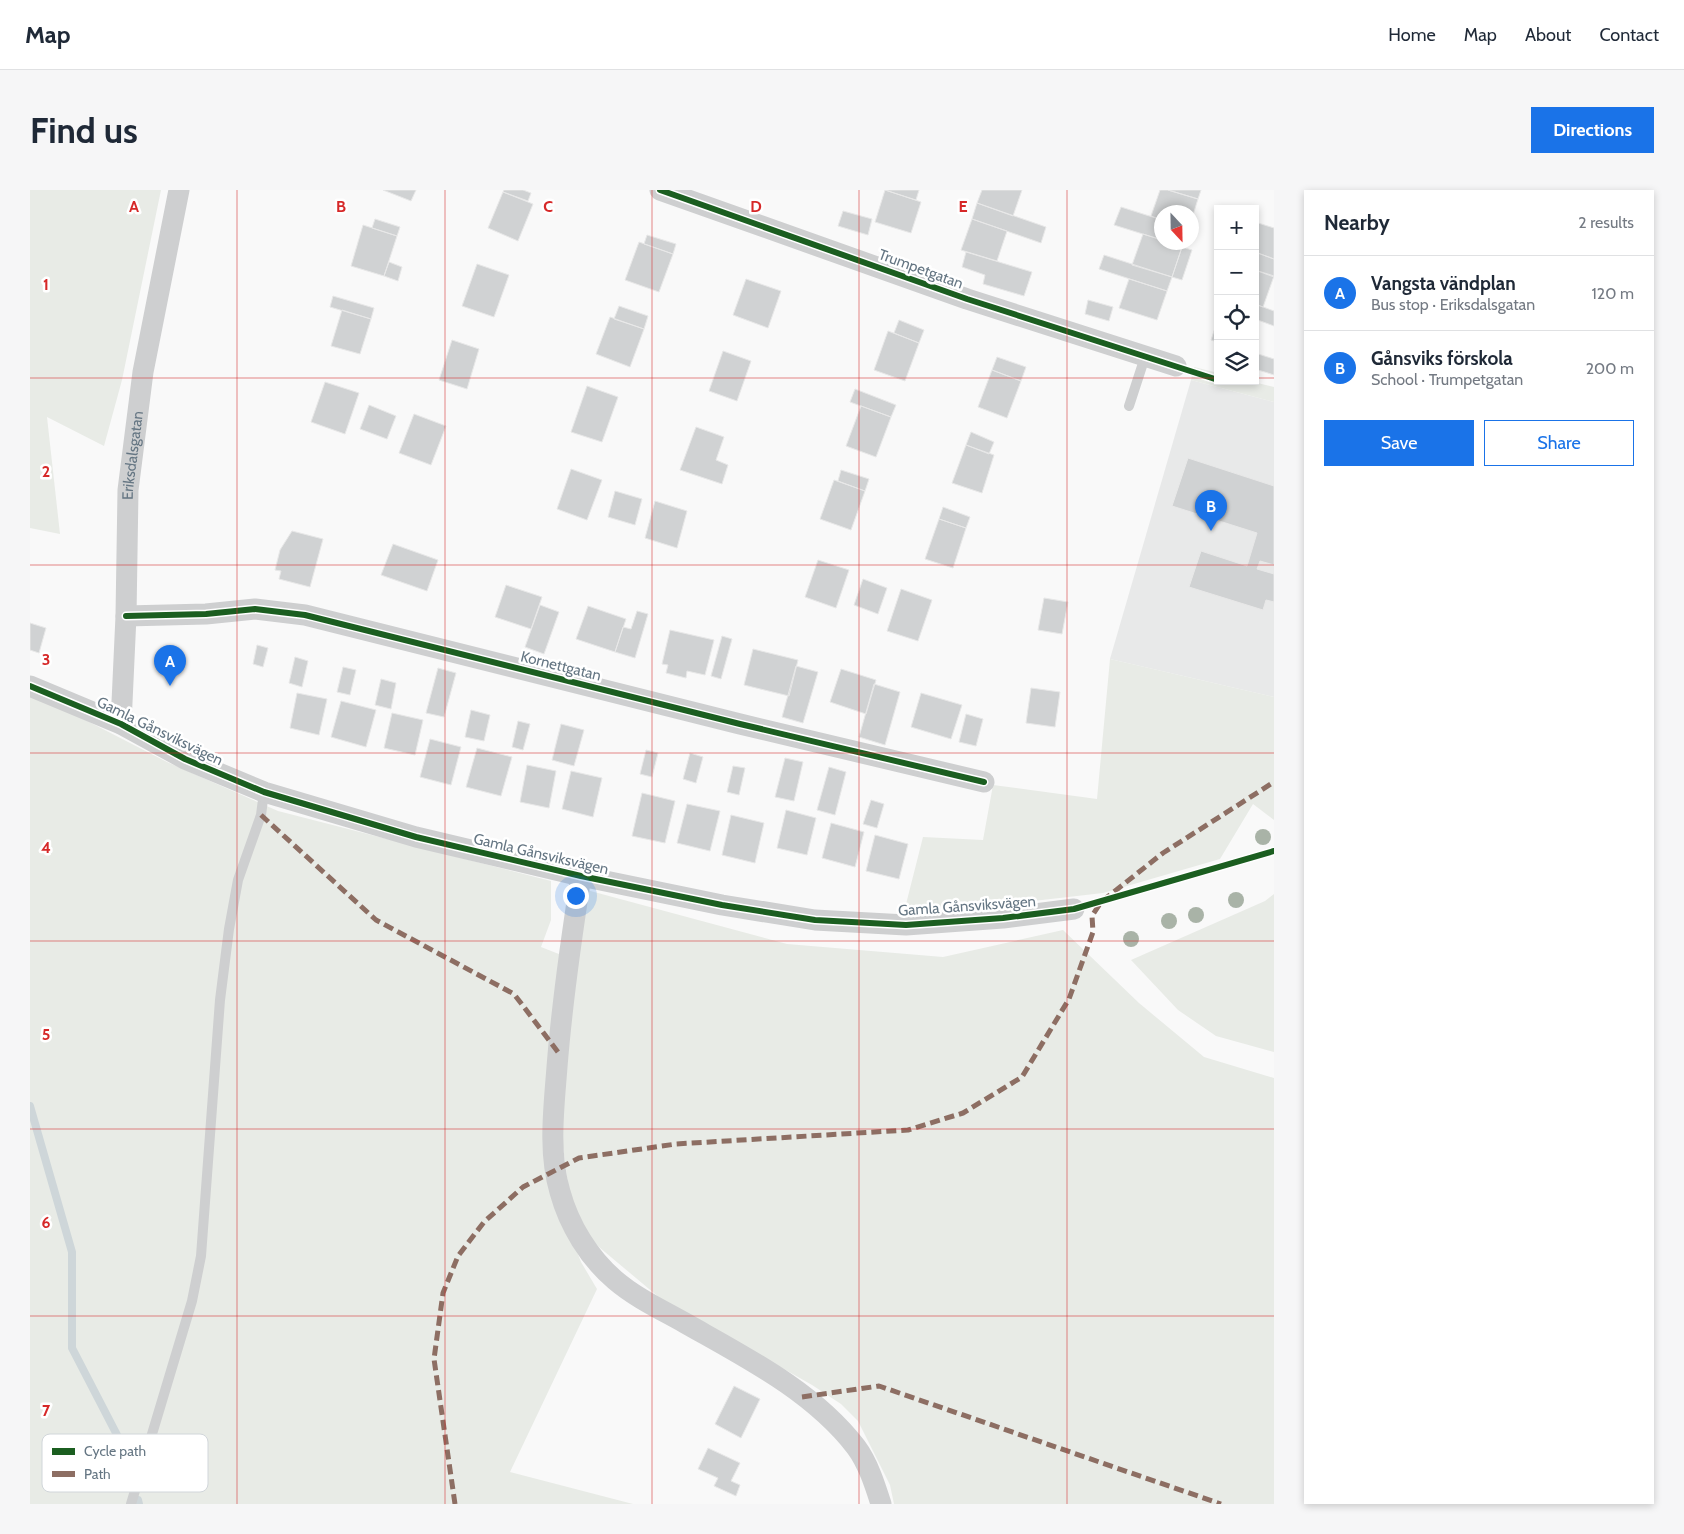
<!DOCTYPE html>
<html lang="en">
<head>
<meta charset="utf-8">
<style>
	:root { --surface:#fff; --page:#f6f6f7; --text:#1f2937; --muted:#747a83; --line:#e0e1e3; --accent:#1a73e8 }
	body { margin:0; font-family:Cabin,sans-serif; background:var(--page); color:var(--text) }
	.controls { position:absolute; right:15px; top:15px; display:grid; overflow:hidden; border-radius:0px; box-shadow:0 2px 8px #0003 }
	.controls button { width:45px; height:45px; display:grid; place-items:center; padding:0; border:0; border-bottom:1px solid var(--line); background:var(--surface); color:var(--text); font:25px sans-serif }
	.compass { position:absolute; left:1124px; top:15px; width:45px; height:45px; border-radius:50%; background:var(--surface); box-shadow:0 2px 8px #0003; rotate:158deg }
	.you { position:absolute; left:545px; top:705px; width:18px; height:18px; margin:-12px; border:4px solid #fff; border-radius:50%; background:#1a73e8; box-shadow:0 0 0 8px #1a73e833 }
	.badge { display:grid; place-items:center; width:32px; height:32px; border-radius:50%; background:var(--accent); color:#fff; font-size:16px; font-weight:700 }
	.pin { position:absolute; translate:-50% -41px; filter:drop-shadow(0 1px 2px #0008) }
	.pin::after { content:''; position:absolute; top:26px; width:18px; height:15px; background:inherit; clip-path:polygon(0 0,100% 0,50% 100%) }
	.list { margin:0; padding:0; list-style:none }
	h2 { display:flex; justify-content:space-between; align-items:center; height:65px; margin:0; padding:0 20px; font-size:21px }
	h2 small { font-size:16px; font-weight:400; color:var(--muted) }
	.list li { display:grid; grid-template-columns:32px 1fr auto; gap:15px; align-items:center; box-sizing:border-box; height:75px; padding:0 20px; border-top:1px solid var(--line) }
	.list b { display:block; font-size:19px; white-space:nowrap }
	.list p { margin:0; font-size:16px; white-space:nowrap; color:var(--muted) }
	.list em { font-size:16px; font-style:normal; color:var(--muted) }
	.actions { display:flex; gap:10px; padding:15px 20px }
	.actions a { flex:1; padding:11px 0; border:1px solid var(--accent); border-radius:0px; text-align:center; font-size:18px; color:var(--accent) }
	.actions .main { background:var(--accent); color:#fff }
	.icon { flex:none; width:28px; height:28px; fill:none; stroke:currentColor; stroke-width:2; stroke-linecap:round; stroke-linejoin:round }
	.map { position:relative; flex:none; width:1244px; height:1314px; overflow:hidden; border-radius:0px }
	header { display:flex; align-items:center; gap:30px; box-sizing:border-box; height:70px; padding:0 25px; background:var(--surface); border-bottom:1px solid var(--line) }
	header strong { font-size:24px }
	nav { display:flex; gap:28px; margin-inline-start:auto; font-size:18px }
	.intro { display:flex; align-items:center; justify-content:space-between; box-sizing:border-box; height:120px; padding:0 30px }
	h1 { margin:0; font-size:35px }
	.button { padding:12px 22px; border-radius:0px; background:var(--accent); color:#fff; font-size:18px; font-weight:700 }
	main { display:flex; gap:30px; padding:0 30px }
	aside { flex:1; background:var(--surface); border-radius:0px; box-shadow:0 2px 8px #0003 }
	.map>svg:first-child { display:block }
	.built { fill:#e8e9e9 }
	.green { fill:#e8ebe6 }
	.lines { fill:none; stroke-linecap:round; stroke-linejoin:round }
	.stream { stroke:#ced6d9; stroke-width:8 }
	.building { fill:#d0d2d3; stroke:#e8e8e8 }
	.lane { stroke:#cecfd0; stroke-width:10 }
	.street { stroke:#cecfd0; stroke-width:21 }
	.quiet { stroke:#8d6e63; stroke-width:5; stroke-dasharray:10 5; stroke-linecap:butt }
	.cycleway-casing { stroke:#fff; stroke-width:9 }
	.cycleway { stroke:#1b5e20; stroke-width:6 }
	.tree { fill:#a9b3a7 }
	.grid { fill:none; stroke:#d62828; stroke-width:1; stroke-opacity:0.55 }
	.labels { text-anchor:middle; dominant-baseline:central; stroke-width:5; stroke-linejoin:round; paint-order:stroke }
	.street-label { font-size:15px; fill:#657683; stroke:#fff }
	.key { fill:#fff; stroke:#d1d6da; stroke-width:1 }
	.key-label { font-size:14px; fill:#657683 }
	.grid-label { font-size:16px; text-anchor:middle; font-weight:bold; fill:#d62828; stroke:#fff; stroke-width:5; stroke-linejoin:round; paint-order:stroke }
</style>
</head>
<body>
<header>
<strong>Map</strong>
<nav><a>Home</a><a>Map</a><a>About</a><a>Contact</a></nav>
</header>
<div class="intro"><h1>Find us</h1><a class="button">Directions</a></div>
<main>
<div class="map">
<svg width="1244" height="1314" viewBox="0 0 1244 1314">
	<rect width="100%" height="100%" fill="#f9f9f9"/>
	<!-- built -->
	<path class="built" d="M1161,190L1244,212V507L1080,469Z"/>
	<!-- green -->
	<path class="green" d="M0,0H131L92,190L74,256L17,227L30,344L0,338Z
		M1164,177L1188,183V191H1219L1244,197V212L1161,190Z
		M1080,469L1244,507V630L1223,614L1190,669L1073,703L873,726L893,647L953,650L963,595L1067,609Z
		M0,507L34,519L137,572L248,621L521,691V730L511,757L534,766L525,1004L551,1072L567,1099L480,1282L603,1314H0Z
		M553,699L757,754L913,767L1033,740L1109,813L1174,867L1244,888V1314H864L860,1295L828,1231L811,1214L782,1195L631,1109L563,1052L541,1018L531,941Z
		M1244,704V862L1186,846L1148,820L1101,770L1235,711Z"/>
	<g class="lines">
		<!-- stream -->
		<path class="stream" d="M0,916L42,1062V1158L100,1270
			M108,1310L109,1314"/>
	</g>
	<!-- building -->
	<path class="building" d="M353,0H386L381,11Z
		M474,0H493L501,3L498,11L473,2Z
		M855,0L891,12L881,43L845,32Z
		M855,0H889L886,10Z
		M952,0H992L983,26L947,13Z
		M1130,0H1138L1168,9L1162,28V22H1132V30L1121,26Z
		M1138,0H1171L1168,9Z
		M473,2L503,14L488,51L458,38Z
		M947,13L1016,37L1011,53L942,29Z
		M1091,17L1132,30V50L1084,35Z
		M813,21L842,29L838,45L808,36Z
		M345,29L370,37L367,46L342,38Z
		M942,29L977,41L967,71L931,60Z
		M1225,32L1244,38V69L1225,62Z
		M333,35L367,46L354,86L321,76Z
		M1113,44L1132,50V52L1152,57L1142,87L1102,75Z
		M617,45L646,54L643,64L614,54Z
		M609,52L643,64L629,102L595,90Z
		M1138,52H1153L1152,57Z
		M1152,57L1162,60L1152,90L1142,87Z
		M936,62L1002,82L994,106L953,94L955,85L932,77Z
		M1225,62L1244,69V87L1225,80Z
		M1074,65L1142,87L1137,101L1069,79Z
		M359,72L372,77L368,91L354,86Z
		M447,74L479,85L464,127L432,116Z
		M1225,80L1244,86L1233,117L1225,114Z
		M716,89L751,101L738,138L703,125Z
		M1099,89L1137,101L1127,130L1089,118Z
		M303,106L344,118L341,129L300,117Z
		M1058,110L1083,117L1079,131L1055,124Z
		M1225,114L1244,121V136L1225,129Z
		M589,116L618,126L614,139L584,129Z
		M312,120L341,129L330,164L301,156Z
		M580,127L614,139L600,177L566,164Z
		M1188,129V152L1181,150Z
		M869,130L894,140L889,153L864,143Z
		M858,141L889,153L875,191L844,180Z
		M422,150L449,159L437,199L409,190Z
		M693,161L721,171L707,211L679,201Z
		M1225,163L1244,169V185L1225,179Z
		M967,167L996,177L991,191L962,180Z
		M962,180L991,191L977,228L948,217Z
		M295,192L329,203L315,244L281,232Z
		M557,196L588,207L572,252L541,242Z
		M825,199L866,215L861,227L820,212Z
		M339,215L366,226L357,249L330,239Z
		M831,216L861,227L846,267L816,256Z
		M384,224L416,236L401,275L369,263Z
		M666,237L694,247L686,270L698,275L692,294L650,280Z
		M941,242L964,252L959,264L936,255Z
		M936,255L964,265L952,303L922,293Z
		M1158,268L1244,296V375L1230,371L1227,379L1244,384V412L1236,410L1233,420L1159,397L1171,361L1217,376L1227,343L1142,316Z
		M541,279L572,290L557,330L527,319Z
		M811,280L839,289L835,301L808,291Z
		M804,290L835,301L821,340L790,329Z
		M585,301L612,309L605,335L578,327Z
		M625,311L657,321L647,358L615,348Z
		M913,317L940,327L936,338L909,329Z
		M909,329L936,338L923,378L895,369Z
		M262,341L293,349L280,397L249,389L251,381L245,380L250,360Z
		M363,354L408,370L397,401L351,385Z
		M788,370L819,380L806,418L775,407Z
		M833,389L857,398L848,424L824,415Z
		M476,395L512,407L501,439L465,427Z
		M871,399L902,410L888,451L857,441Z
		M1014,408L1038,412L1032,444L1008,440Z
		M510,415L529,422L514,464L495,457Z
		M558,416L596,429L585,462L546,449Z
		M607,421L618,424L605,468L585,462L593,437L601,439Z
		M0,433L16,438L9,463L0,460Z
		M640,440L684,450L675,485L657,481L656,488L636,483L638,475L632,474Z
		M692,446L702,449L691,489L681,486Z
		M227,455L238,458L233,477L223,474Z
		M723,459L768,470L759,506L714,495Z
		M265,467L278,471L272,497L259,493Z
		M766,476L788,482L773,533L752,527Z
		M313,477L326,480L320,505L307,502Z
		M408,478L426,483L414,527L396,523Z
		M811,479L846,490L836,524L800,512Z
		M351,489L366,493L361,519L345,515Z
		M844,494L870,502L855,555L829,547Z
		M1001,498L1030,502L1025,537L996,533Z
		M267,503L297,509L289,545L260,538Z
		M891,503L932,515L921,549L881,537Z
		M311,511L346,520L336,557L301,547Z
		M441,520L460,525L454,551L435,547Z
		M362,523L393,530L385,565L354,558Z
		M936,524L953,529L946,556L929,552Z
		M488,531L500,534L493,560L482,557Z
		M531,534L554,540L544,576L522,570Z
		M400,549L431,557L421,595L390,587Z
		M447,558L482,567L471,606L436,597Z
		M616,560L628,563L622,587L610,584Z
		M660,563L673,567L666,593L653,589Z
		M755,568L773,572L764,611L745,607Z
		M497,575L526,581L519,618L490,612Z
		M703,576L715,578L709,605L697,602Z
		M799,577L816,582L805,625L787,620Z
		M541,581L572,588L563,627L532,619Z
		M612,603L645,611L635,653L602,646Z
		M841,610L854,614L847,638L833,634Z
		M657,614L690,621L680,661L647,653Z
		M756,620L786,628L777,665L747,658Z
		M701,625L734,633L725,673L692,665Z
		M801,633L834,642L825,677L792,668Z
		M845,645L878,654L869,689L836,681Z
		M704,1196L730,1209L711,1248L685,1234Z
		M678,1258L710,1273L701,1291L710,1295L706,1306L684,1296L688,1288L668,1279Z"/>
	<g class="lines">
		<!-- lane -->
		<path class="lane" d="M1099,216L1115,167
			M101,1314L162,1111L171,1066L190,810L199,739L208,690L231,625L234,602"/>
		<!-- street -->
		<g class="street">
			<path d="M630,0L937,109L1146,176"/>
			<path d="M96,426L176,424L225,419L275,425L710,534L954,592"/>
			<path d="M0,496L91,534L155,569L234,602L386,647L551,686L692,715L785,730L876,735L973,728L1044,719"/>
			<path id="s1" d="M91,534L96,426L98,300L113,182L149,0"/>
			<path d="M551,686C541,750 532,813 527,877C524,917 518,962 530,1002C539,1035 559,1068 585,1090C606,1108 632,1120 655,1133C715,1167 783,1201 826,1257C838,1273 845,1295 851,1314"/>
		</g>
		<!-- quiet -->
		<path class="quiet" d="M231,625L346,730L484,804L528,862
			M772,1207L849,1196L1191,1314
			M425,1314L404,1169L413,1103L428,1066L454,1032L493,997L549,968L646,954L878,940L933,923L992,887L1039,809L1063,742L1062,726L1071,712L1133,663L1244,592"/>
		<defs>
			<path id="cycleway" d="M630,0L937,109L1188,190
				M96,426L176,424L225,419L275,425L710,534L954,592
				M0,496L91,534L155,569L234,602L386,647L551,686L692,715L785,730L876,735L973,728L1044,719L1244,661"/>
		</defs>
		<!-- cycleway casing -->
		<use href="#cycleway" class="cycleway-casing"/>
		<!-- cycleway -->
		<use href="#cycleway" class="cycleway"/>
	</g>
	<!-- trees -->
	<g class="tree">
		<circle cx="1233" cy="647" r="8"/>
		<circle cx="1206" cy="710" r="8"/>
		<circle cx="1166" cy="725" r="8"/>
		<circle cx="1139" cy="731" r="8"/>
		<circle cx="1101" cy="749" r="8"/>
	</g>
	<!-- grid -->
	<path class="grid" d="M207,0V1314M415,0V1314M622,0V1314M829,0V1314M1037,0V1314M0,188H1188M1225,188H1244M0,375H1244M0,563H1244M0,751H1244M0,939H1244M0,1126H1244"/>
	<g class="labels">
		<!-- street labels -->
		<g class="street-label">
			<text transform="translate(891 79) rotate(20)">Trumpetgatan</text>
			<text stroke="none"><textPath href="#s1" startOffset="269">Eriksdalsgatan</textPath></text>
			<text transform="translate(531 476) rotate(14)">Kornettgatan</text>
			<text transform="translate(130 541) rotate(26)">Gamla Gånsviksvägen</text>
			<text transform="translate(511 664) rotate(13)">Gamla Gånsviksvägen</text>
			<text transform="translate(937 716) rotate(-4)">Gamla Gånsviksvägen</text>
		</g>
	</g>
	<!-- legend -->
	<rect x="12" y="1244" width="166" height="58" rx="8" class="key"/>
	<rect x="22" y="1258" width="23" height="7" fill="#1b5e20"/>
	<rect x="22" y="1281" width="23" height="6" fill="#8d6e63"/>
	<g class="key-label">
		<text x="54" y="1266">Cycle path</text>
		<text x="54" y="1289">Path</text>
	</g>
	<g class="grid-label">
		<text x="104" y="22">A</text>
		<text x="311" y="22">B</text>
		<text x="518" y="22">C</text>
		<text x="726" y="22">D</text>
		<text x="933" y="22">E</text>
		<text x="16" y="100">1</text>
		<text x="16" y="287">2</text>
		<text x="16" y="475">3</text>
		<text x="16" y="663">4</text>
		<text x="16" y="850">5</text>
		<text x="16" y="1038">6</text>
		<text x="16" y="1226">7</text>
	</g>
</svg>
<div class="controls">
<button>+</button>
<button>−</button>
<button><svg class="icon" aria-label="locate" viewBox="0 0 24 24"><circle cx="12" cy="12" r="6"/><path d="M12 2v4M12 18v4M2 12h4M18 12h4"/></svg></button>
<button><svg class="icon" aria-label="layers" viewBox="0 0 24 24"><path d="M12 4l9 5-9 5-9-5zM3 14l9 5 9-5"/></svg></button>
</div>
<svg class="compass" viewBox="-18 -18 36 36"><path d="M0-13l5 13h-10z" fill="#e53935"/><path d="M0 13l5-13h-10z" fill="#747a83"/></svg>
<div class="you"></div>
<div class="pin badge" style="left:140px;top:496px">A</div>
<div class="pin badge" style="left:1181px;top:341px">B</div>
</div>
<aside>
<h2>Nearby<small>2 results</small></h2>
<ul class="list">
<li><span class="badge">A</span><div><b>Vangsta vändplan</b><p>Bus stop · Eriksdalsgatan</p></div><em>120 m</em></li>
<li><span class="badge">B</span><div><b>Gånsviks förskola</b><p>School · Trumpetgatan</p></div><em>200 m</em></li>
</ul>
<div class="actions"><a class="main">Save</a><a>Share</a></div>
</aside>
</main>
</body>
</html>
